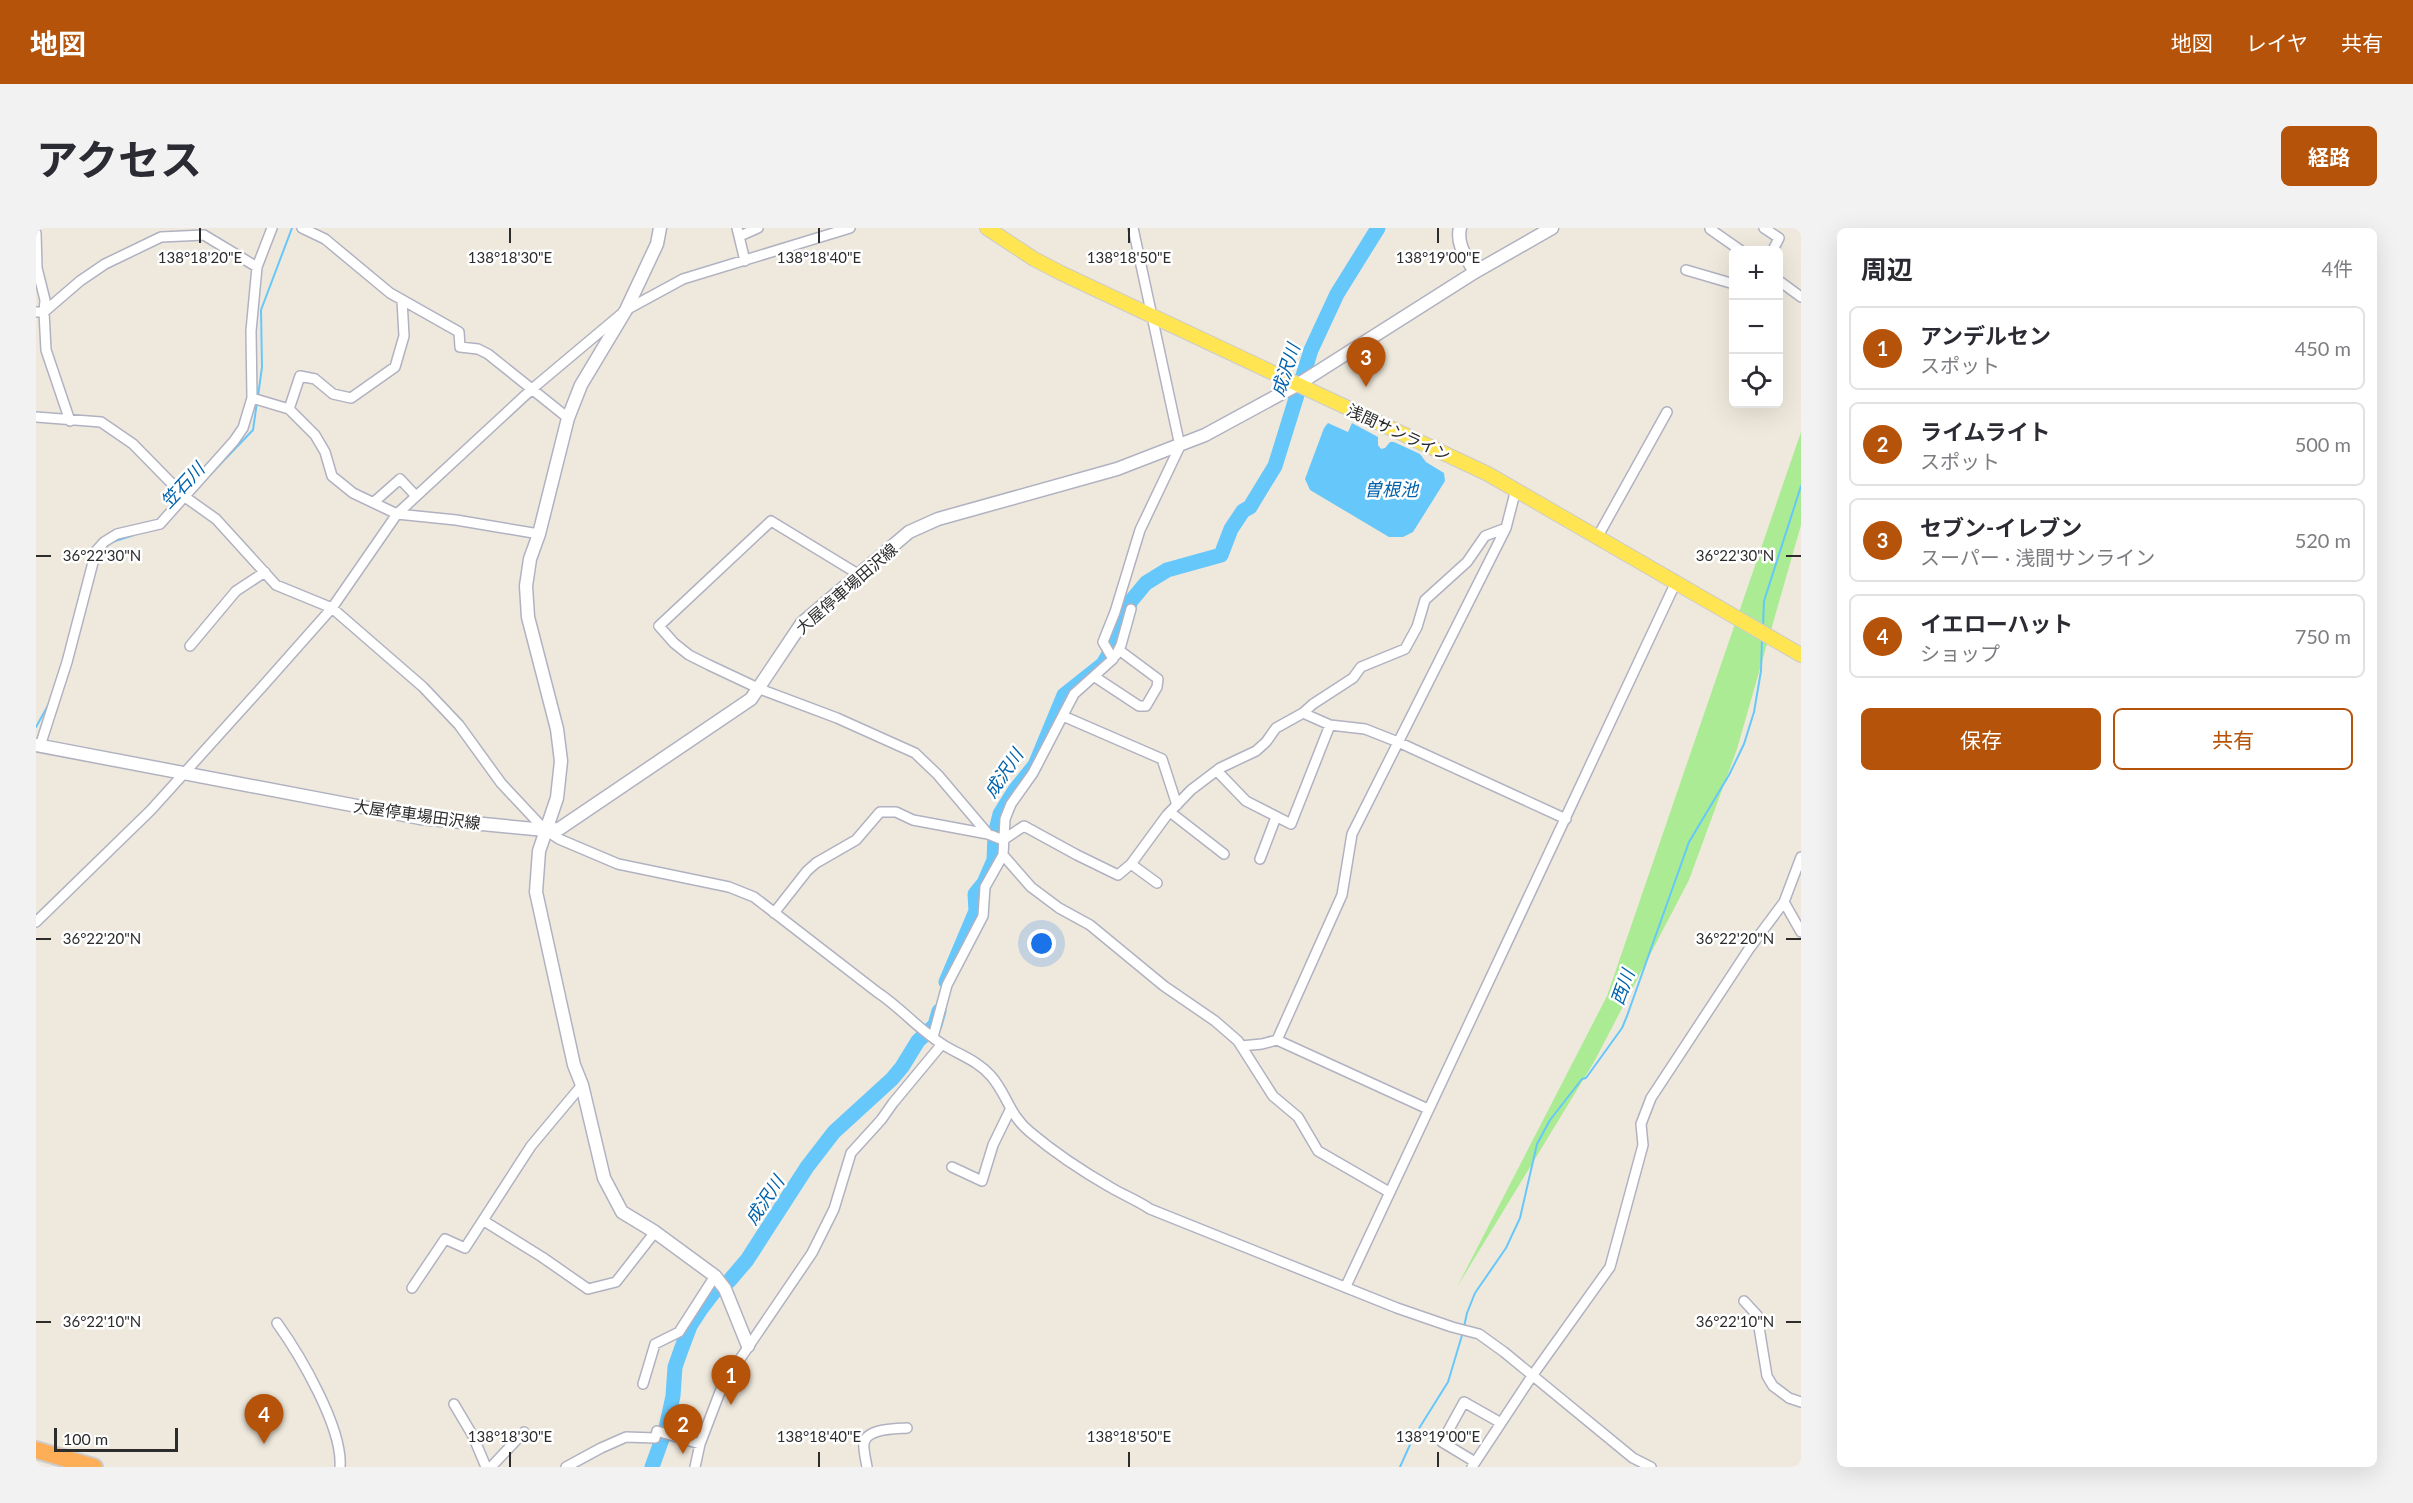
<!DOCTYPE html>
<html lang="ja">
<head>
<meta charset="utf-8">
<style>
	:root { --surface:#fff; --page:#f2f2f3; --text:#2b2b33; --muted:#7c7c81; --line:#e1e1e2; --accent:#b45309 }
	body { margin:0; font-family:Lato,"Noto Sans JP",sans-serif; background:var(--page); color:var(--text) }
	.controls { position:absolute; right:18px; top:18px; display:grid; overflow:hidden; border-radius:9px; box-shadow:0 6px 24px #0002 }
	.controls button { width:54px; height:54px; display:grid; place-items:center; padding:0; border:0; border-bottom:2px solid var(--line); background:var(--surface); color:var(--text); font:30px sans-serif }
	.scale { position:absolute; left:18px; bottom:15px; width:124px; box-sizing:border-box; padding-left:6px; border:3px solid #2c2c2c; border-top:0; font-size:16px; line-height:21px; white-space:nowrap; color:#2c2c2c; -webkit-text-stroke:4px #fff; paint-order:stroke }
	.you { position:absolute; left:1006px; top:716px; width:21px; height:21px; margin:-15px; border:4px solid #fff; border-radius:50%; background:#1a73e8; box-shadow:0 0 0 9px #1a73e833 }
	.badge { display:grid; place-items:center; width:39px; height:39px; border-radius:50%; background:var(--accent); color:#fff; font-size:20px; font-weight:700 }
	.pin { position:absolute; translate:-50% -50px; filter:drop-shadow(0 2px 3px #0008) }
	.pin::after { content:''; position:absolute; top:32px; width:21px; height:18px; background:inherit; clip-path:polygon(0 0,100% 0,50% 100%) }
	.list { margin:0; padding:0; list-style:none }
	h2 { display:flex; justify-content:space-between; align-items:center; height:78px; margin:0; padding:0 24px; font-size:26px }
	h2 small { font-size:20px; font-weight:400; color:var(--muted) }
	.list li { display:grid; grid-template-columns:39px 1fr auto; gap:18px; align-items:center; box-sizing:border-box; height:84px; margin:0 12px 12px; padding:0 12px; border:2px solid var(--line); border-radius:9px }
	.list b { display:block; font-size:22px; white-space:nowrap }
	.list p { margin:0; font-size:20px; white-space:nowrap; color:var(--muted) }
	.list em { font-size:20px; font-style:normal; color:var(--muted) }
	.actions { display:flex; gap:12px; padding:18px 24px }
	.actions a { flex:1; padding:14px 0; border:2px solid var(--accent); border-radius:9px; text-align:center; font-size:21px; color:var(--accent) }
	.actions .main { background:var(--accent); color:#fff }
	.icon { flex:none; width:33px; height:33px; fill:none; stroke:currentColor; stroke-width:2; stroke-linecap:round; stroke-linejoin:round }
	.map { position:relative; flex:none; width:1765px; height:1239px; overflow:hidden; border-radius:9px }
	header { display:flex; align-items:center; gap:36px; box-sizing:border-box; height:84px; padding:0 30px; background:var(--accent); color:#fff }
	header strong { font-size:28px }
	nav { display:flex; gap:33px; margin-inline-start:auto; font-size:21px }
	.intro { display:flex; align-items:center; justify-content:space-between; box-sizing:border-box; height:144px; padding:0 36px }
	h1 { margin:0; font-size:42px }
	.button { padding:15px 27px; border-radius:9px; background:var(--accent); color:#fff; font-size:21px; font-weight:700 }
	main { display:flex; gap:36px; padding:0 36px }
	aside { flex:1; background:var(--surface); border-radius:9px; box-shadow:0 6px 24px #0002 }
	.map>svg:first-child { display:block }
	.green { fill:#aaeb94 }
	.water { fill:#66c7fb }
	.lines { fill:none; stroke-linecap:round; stroke-linejoin:round }
	.stream { stroke:#66c7fb; stroke-width:2 }
	.river { stroke:#66c7fb; stroke-width:15 }
	.street-casing { stroke:#b1b2c1; stroke-width:12 }
	.secondary-casing { stroke:#b1b2c1; stroke-width:15 }
	.primary-casing { stroke:#ccc; stroke-width:16 }
	.highway-casing { stroke:#ccc; stroke-width:20 }
	.street { stroke:#fff; stroke-width:9 }
	.secondary { stroke:#fff; stroke-width:12 }
	.primary { stroke:#ffe552; stroke-width:14 }
	.highway { stroke:#ffae58; stroke-width:16 }
	.ticks { fill:none; stroke:#2c2c2c; stroke-width:2 }
	.labels { text-anchor:middle; dominant-baseline:central; stroke-width:5; stroke-linejoin:round; paint-order:stroke }
	.street-label { font-size:16px; fill:#2c2c2c; stroke:#fff }
	.water-label { font-size:18px; font-style:italic; fill:#0062ac; stroke:#fff }
	.ticks-label { font-size:15px; text-anchor:middle; fill:#2c2c2c; stroke:#fff; stroke-width:5; stroke-linejoin:round; paint-order:stroke }
</style>
</head>
<body>
<header>
<strong>地図</strong>
<nav><a>地図</a><a>レイヤ</a><a>共有</a></nav>
</header>
<div class="intro"><h1>アクセス</h1><a class="button">経路</a></div>
<main>
<div class="map">
<svg width="1765" height="1239" viewBox="0 0 1765 1239">
	<rect width="100%" height="100%" fill="#efe9dd"/>
	<!-- green -->
	<path class="green" d="M1765,204V297L1701,521L1653,652L1558,834L1421,1059L1571,768Z"/>
	<!-- water -->
	<path class="water" d="M1292,195L1312,204L1316,195L1342,209V217L1345,221L1349,220L1354,214H1358L1384,226L1390,234L1408,245L1409,253L1377,304L1367,309H1353L1274,262L1269,251L1288,200Z"/>
	<g class="lines">
		<!-- stream -->
		<path class="stream" d="M222,168L226,139L225,82L256,0
			M170,251L217,202L221,174
			M62,331L73,315L98,307
			M1727,399L1728,373L1765,258
			M0,499L15,472
			M1428,1099L1431,1085L1439,1065L1470,1020L1484,990L1501,916L1514,892L1546,851L1550,850L1586,800L1591,788L1653,614L1693,547L1708,516L1718,484L1725,443L1726,411
			M1364,1239L1377,1210L1412,1154L1427,1104"/>
		<!-- river -->
		<path class="river" d="M910,754L940,683L939,666L948,655L958,632L959,606L964,586L979,562L999,537L1028,467L1067,436L1077,419L1095,373L1110,355L1131,342L1185,327L1195,301L1207,283L1214,279L1239,238L1275,122L1301,66L1342,0
			M616,1239L630,1200L637,1168L639,1139L645,1122L654,1098L665,1081L678,1064L693,1053L711,1032L771,939L798,904L856,851L866,839L882,813L899,797L903,783"/>
		<defs>
			<path id="street" d="M266,0L289,11L354,65L423,104L424,119L442,121L452,126L532,190
				M701,0L709,33
				M1728,0L1743,10L1737,22
				M1674,1L1704,22
				M0,5L1,40L9,72L8,84
				M704,8L722,0
				M1650,42L1698,56
				M1742,52L1765,69
				M0,84H8L10,122L34,193
				M8,84L44,53L69,36L125,9L168,7L221,39
				M216,170L253,181L279,207L289,224L296,248L317,265L361,286L420,292L503,306
				M253,181L264,148L279,151L297,166L315,170L359,139L368,108L366,72
				M0,189L65,194L97,216L149,269L180,291L240,357L296,380L387,459L423,497L465,555L509,602L523,611L582,636L693,659L718,669L841,764C864,779 882,801 906,816C923,827 941,832 955,848C971,866 973,887 994,904C1019,925 1046,943 1074,959C1087,967 1101,972 1114,981L1361,1080L1416,1099L1443,1106L1468,1124L1597,1230L1615,1239
				M338,274L364,251L380,268
				M1562,308L1631,184
				M822,346L735,293L623,398L638,415L653,427L673,437L724,461L801,490L879,525L902,547L952,606
				M154,418L200,363L229,344
				M1080,427L1085,417L1095,381
				M1059,449L1103,478H1110L1121,459L1122,451L1083,422
				M1267,485L1294,497L1329,501L1362,514L1530,591
				M1027,488L1126,531L1141,577
				M4,518L31,434L60,323L68,314L81,306L124,296L198,213L207,200L216,170L215,103L221,39L236,0
				M1181,543L1210,573L1255,596L1294,497
				M1134,584L1188,626
				M967,612L988,598L1041,627L1082,647L1095,636L1131,587L1155,562L1184,540L1220,523L1230,514L1240,500L1267,485L1277,476L1317,450L1325,439L1369,421L1381,399L1389,372L1431,334L1449,308L1470,300
				M967,627L995,659L1023,680L1054,697L1128,758L1179,793L1202,813L1237,868L1262,889L1282,923L1353,964
				M1224,631L1240,589
				M1095,636L1121,655
				M1748,674L1765,704
				M738,685L771,643L780,635L820,612L844,584H860L877,592L952,606L967,612
				M0,694L115,582L226,459L296,380L361,286L496,161L590,82L647,51L814,0
				M897,809L911,757L947,688L949,659L967,627L969,591L975,576L997,545L1038,466L1077,431L1067,414L1079,384L1104,302L1144,218L1097,0
				M1205,818L1226,816L1241,812
				M1392,881L1241,812L1306,667L1316,606L1470,300L1480,261
				M916,939L946,953L957,917L974,882
				M448,993L506,1029L552,1061L580,1054L619,1004
				M1310,1058L1640,354
				M376,1060L409,1011L429,1020L495,918L546,857
				M1708,1073L1721,1087L1731,1148L1737,1158L1753,1170L1765,1174
				M241,1095C264,1127 307,1200 304,1239
				M607,1156L619,1116L643,1104L679,1048
				M418,1176L437,1208L450,1239
				M1439,1234L1406,1214L1428,1174L1465,1195
				M455,1239L488,1204
				M530,1239L565,1220L590,1209L619,1210L621,1203L664,1216
				M659,1239L664,1216L687,1156L776,1025L798,981L815,925L845,892L857,875L906,816
				M831,1239C830,1232 827,1222 828,1215C831,1200 860,1201 871,1200
				M1436,1239L1496,1148L1574,1039L1607,917L1605,896L1615,870L1713,721L1748,674L1765,629"/>
			<path id="secondary" d="M624,0L621,16L590,82L545,157L532,190L503,306L494,331L490,358L492,389L521,501L525,533L521,570L503,623L500,664L538,837L546,857L568,950L586,984L619,1004L679,1048L689,1061L712,1118
				M1424,0C1420,17 1431,30 1439,44
				M0,517L384,590L509,602L523,601L715,471L766,395L873,304L902,291L1081,241L1169,207L1261,157L1439,44L1516,0"/>
			<path id="primary" d="M951,0L998,31L1025,45L1452,246L1765,427"/>
			<path id="highway" d="M0,1222L58,1239"/>
		</defs>
		<!-- street casing -->
		<use href="#street" class="street-casing"/>
		<!-- secondary casing -->
		<use href="#secondary" class="secondary-casing"/>
		<!-- primary casing -->
		<use href="#primary" class="primary-casing"/>
		<!-- highway casing -->
		<use href="#highway" class="highway-casing"/>
		<!-- street -->
		<use href="#street" class="street"/>
		<!-- secondary -->
		<use href="#secondary" class="secondary"/>
		<!-- primary -->
		<use href="#primary" class="primary"/>
		<!-- highway -->
		<use href="#highway" class="highway"/>
	</g>
	<!-- ticks -->
	<path class="ticks" d="M164,0V15M474,0V15M783,0V15M1093,0V15M1402,0V15M0,328H15M1750,328H1765M0,711H15M1750,711H1765M0,1094H15M1750,1094H1765M474,1224V1239M783,1224V1239M1093,1224V1239M1402,1224V1239"/>
	<g class="labels">
		<!-- street labels -->
		<g class="street-label">
			<text transform="translate(1363 204) rotate(25)">浅間サンライン</text>
			<text transform="translate(810 360) rotate(-41)">大屋停車場田沢線</text>
			<text transform="translate(381 586) rotate(8)">大屋停車場田沢線</text>
		</g>
		<!-- water labels -->
		<g class="water-label">
			<text transform="translate(1249 142) rotate(-72)">成沢川</text>
			<text transform="translate(146 257) rotate(-47)">笠石川</text>
			<text x="1355" y="261">曽根池</text>
			<text transform="translate(967 545) rotate(-56)">成沢川</text>
			<text transform="translate(1586 759) rotate(-70)">西川</text>
			<text transform="translate(728 972) rotate(-56)">成沢川</text>
		</g>
	</g>
	<g class="ticks-label">
		<text x="164" y="35">138°18'20"E</text>
		<text x="474" y="35">138°18'30"E</text>
		<text x="783" y="35">138°18'40"E</text>
		<text x="1093" y="35">138°18'50"E</text>
		<text x="1402" y="35">138°19'00"E</text>
		<text x="66" y="333">36°22'30"N</text>
		<text x="1699" y="333">36°22'30"N</text>
		<text x="66" y="716">36°22'20"N</text>
		<text x="1699" y="716">36°22'20"N</text>
		<text x="66" y="1099">36°22'10"N</text>
		<text x="1699" y="1099">36°22'10"N</text>
		<text x="474" y="1214">138°18'30"E</text>
		<text x="783" y="1214">138°18'40"E</text>
		<text x="1093" y="1214">138°18'50"E</text>
		<text x="1402" y="1214">138°19'00"E</text>
	</g>
</svg>
<div class="controls">
<button>+</button>
<button>−</button>
<button><svg class="icon" aria-label="locate" viewBox="0 0 24 24"><circle cx="12" cy="12" r="6"/><path d="M12 2v4M12 18v4M2 12h4M18 12h4"/></svg></button>
</div>
<div class="scale">100 m</div>
<div class="you"></div>
<div class="pin badge" style="left:695px;top:1177px">1</div>
<div class="pin badge" style="left:647px;top:1226px">2</div>
<div class="pin badge" style="left:1330px;top:159px">3</div>
<div class="pin badge" style="left:228px;top:1216px">4</div>
</div>
<aside>
<h2>周辺<small>4件</small></h2>
<ul class="list">
<li><span class="badge">1</span><div><b>アンデルセン</b><p>スポット</p></div><em>450 m</em></li>
<li><span class="badge">2</span><div><b>ライムライト</b><p>スポット</p></div><em>500 m</em></li>
<li><span class="badge">3</span><div><b>セブン-イレブン</b><p>スーパー · 浅間サンライン</p></div><em>520 m</em></li>
<li><span class="badge">4</span><div><b>イエローハット</b><p>ショップ</p></div><em>750 m</em></li>
</ul>
<div class="actions"><a class="main">保存</a><a>共有</a></div>
</aside>
</main>
</body>
</html>
